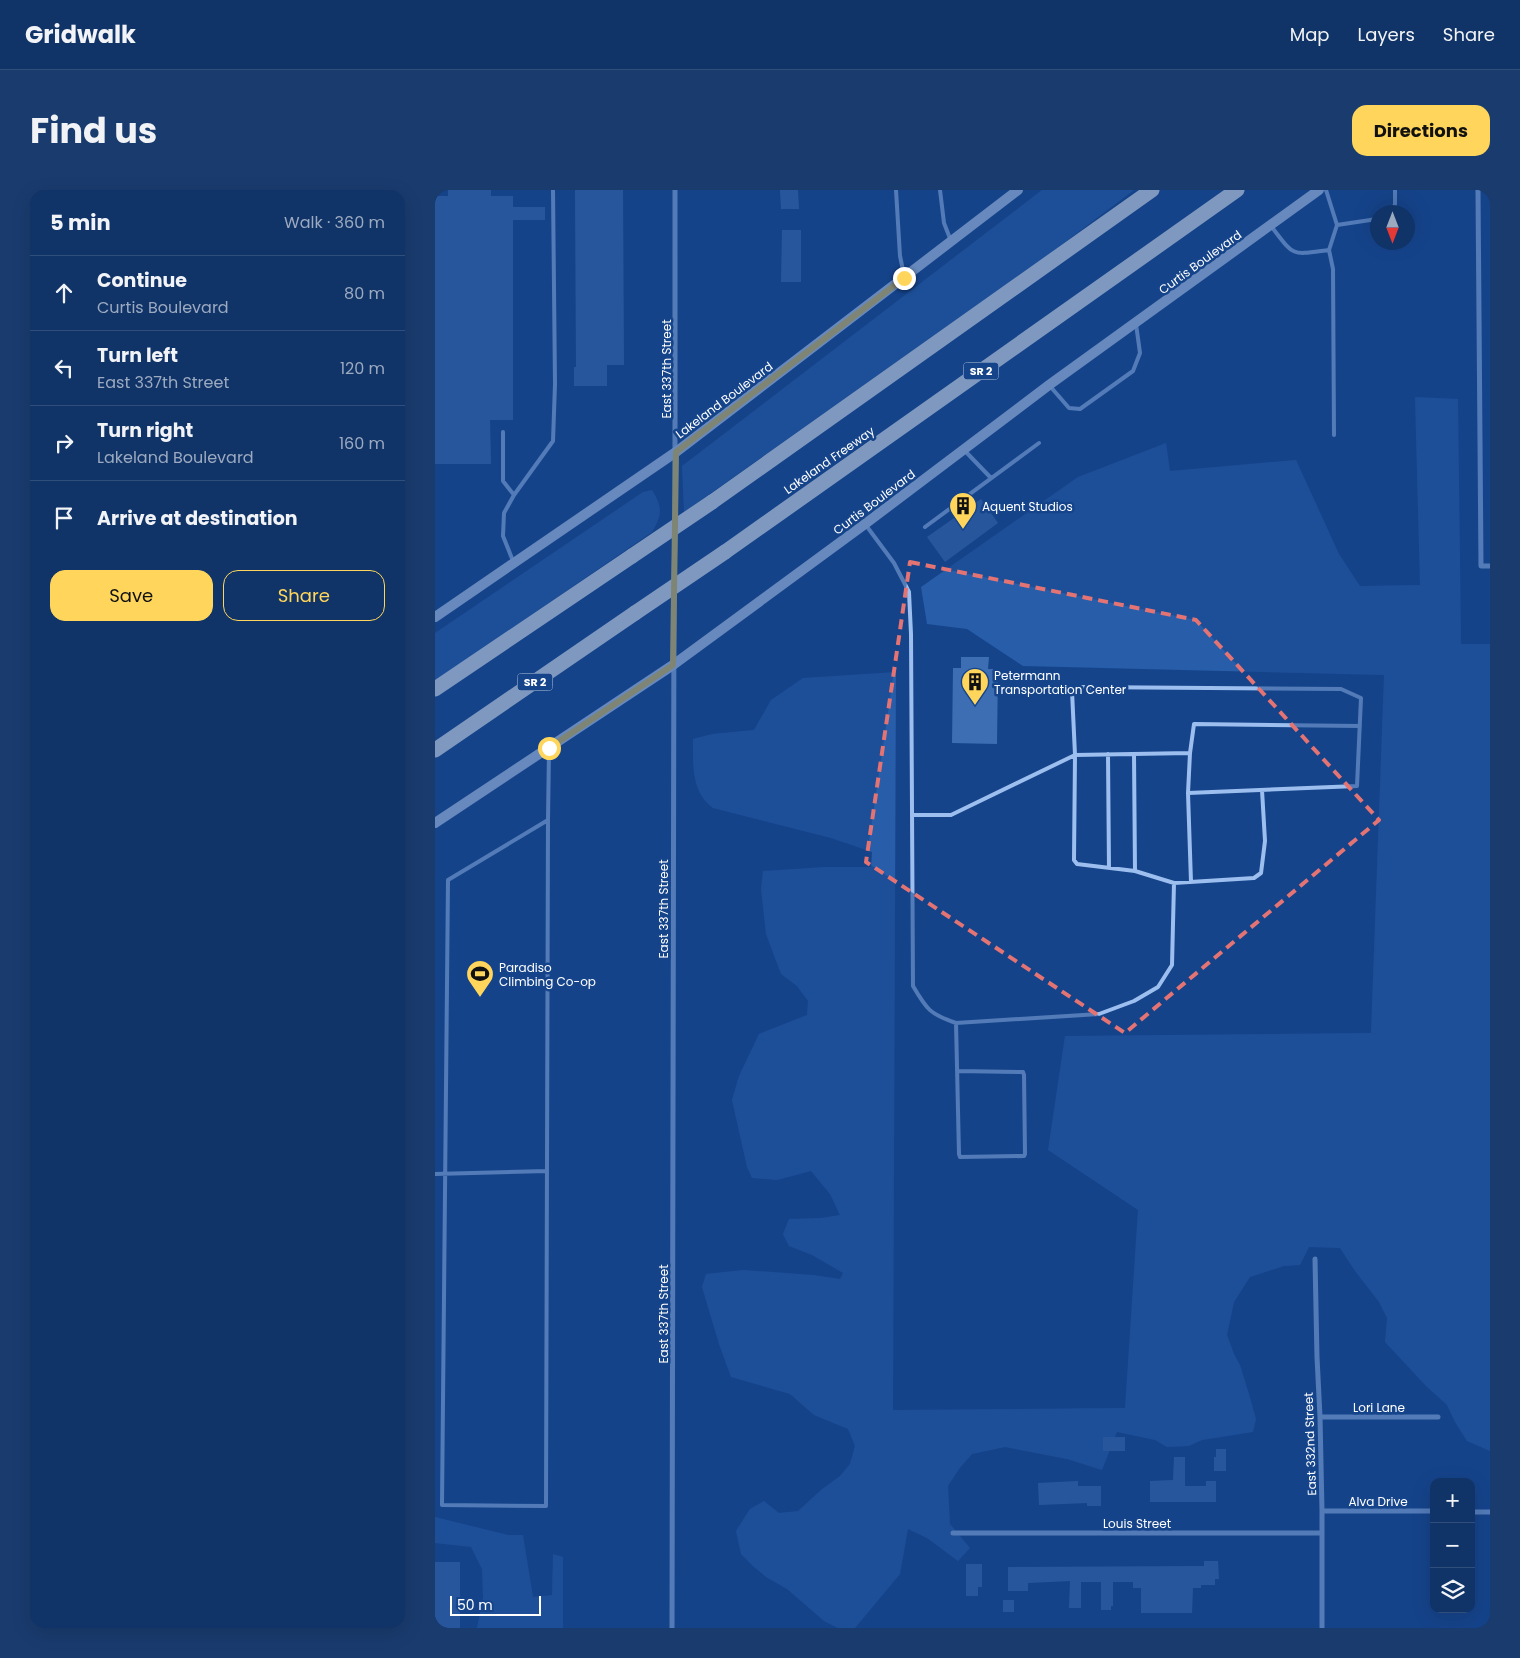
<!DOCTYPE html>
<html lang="en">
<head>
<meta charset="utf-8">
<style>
	:root { --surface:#103368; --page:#193b6e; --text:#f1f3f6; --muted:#9caac0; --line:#304e7c; --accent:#ffd65b }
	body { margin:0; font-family:Poppins,sans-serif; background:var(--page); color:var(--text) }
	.controls { position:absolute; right:15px; bottom:15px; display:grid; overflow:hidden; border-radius:10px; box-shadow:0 5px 20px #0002 }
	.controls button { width:45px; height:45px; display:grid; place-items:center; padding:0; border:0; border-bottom:1px solid var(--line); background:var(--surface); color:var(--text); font:25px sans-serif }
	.compass { position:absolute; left:935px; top:15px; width:45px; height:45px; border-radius:50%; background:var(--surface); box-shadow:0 5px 20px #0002; rotate:180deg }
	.scale { position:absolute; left:15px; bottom:12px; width:91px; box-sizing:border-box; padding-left:5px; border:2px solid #fff; border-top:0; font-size:14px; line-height:18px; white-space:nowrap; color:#fff; -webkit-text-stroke:4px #15448a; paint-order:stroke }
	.stop { position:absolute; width:15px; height:15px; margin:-11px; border:4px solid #ffd65b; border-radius:50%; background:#fff }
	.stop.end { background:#ffd65b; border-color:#fff; box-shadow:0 1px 5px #0008 }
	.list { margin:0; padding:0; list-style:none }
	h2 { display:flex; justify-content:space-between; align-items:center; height:65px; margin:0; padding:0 20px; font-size:21px }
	h2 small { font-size:16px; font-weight:400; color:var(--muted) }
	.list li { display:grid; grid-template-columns:32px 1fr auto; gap:15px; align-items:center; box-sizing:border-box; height:75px; padding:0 20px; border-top:1px solid var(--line) }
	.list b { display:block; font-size:19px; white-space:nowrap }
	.list p { margin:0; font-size:16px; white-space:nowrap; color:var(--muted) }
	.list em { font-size:16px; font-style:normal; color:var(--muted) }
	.actions { display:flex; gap:10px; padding:15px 20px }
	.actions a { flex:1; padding:11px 0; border:1px solid var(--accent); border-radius:15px; text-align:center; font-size:18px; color:var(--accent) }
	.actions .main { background:var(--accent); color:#111 }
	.icon { flex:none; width:28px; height:28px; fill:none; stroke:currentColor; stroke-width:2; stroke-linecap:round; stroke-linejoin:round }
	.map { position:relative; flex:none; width:1055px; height:1438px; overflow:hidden; border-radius:15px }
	header { display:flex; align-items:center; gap:30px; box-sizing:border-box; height:70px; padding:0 25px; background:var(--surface); border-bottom:1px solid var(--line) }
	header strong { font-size:24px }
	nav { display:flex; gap:28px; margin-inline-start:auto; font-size:18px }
	.intro { display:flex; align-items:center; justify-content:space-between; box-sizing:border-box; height:120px; padding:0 30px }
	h1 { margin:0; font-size:35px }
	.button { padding:12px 22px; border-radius:15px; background:var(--accent); color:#111; font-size:18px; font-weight:700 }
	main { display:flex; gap:30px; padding:0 30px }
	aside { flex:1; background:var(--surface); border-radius:15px; box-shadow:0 5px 20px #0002 }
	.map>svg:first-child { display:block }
	.green { fill:#275da9 }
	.building { fill:#3d6eb3 }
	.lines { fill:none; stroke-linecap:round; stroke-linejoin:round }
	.lane { stroke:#9dbfef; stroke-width:4 }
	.street { stroke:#9dbfef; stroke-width:5 }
	.secondary { stroke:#caddfb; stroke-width:10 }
	.highway { stroke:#fff; stroke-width:15 }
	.highway-bridge { stroke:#fff; stroke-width:15 }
	.route { stroke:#ffd65b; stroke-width:6 }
	.marked { fill:none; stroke:#e47373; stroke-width:4; stroke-dasharray:10 6; stroke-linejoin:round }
	.labels { text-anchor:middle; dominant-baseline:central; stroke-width:5; stroke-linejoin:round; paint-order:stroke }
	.shield { fill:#15448a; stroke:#b9c7dc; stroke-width:1 }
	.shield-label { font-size:11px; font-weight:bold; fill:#fff }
	.street-label { font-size:12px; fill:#fff; stroke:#15448a }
	.poi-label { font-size:12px; fill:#fff; stroke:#15448a; text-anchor:start }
</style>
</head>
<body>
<header>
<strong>Gridwalk</strong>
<nav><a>Map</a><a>Layers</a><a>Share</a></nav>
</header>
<div class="intro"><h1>Find us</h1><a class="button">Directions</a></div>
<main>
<aside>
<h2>5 min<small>Walk · 360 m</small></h2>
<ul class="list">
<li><svg class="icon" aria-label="ahead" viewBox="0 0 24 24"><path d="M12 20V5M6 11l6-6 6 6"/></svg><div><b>Continue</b><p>Curtis Boulevard</p></div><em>80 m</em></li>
<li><svg class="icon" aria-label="left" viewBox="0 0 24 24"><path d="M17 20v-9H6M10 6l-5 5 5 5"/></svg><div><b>Turn left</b><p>East 337th Street</p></div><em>120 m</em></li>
<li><svg class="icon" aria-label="right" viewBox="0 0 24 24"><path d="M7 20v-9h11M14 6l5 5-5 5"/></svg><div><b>Turn right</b><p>Lakeland Boulevard</p></div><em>160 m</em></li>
<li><svg class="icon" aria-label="arrive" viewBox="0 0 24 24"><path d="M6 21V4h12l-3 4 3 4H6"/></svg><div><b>Arrive at destination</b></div></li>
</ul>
<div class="actions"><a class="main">Save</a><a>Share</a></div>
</aside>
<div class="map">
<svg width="1055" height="1438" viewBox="0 0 1055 1438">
	<rect width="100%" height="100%" fill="#15448a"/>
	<!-- green -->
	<path class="green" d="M607,0H699L617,62L249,322L247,276Z
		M980,207L1023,209L1026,454H1055V1261L1032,1251L1020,1232L1012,1215L991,1196L950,1152L952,1128L944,1112L920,1081L905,1058L874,1057L865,1075L849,1076L815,1087L799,1112L792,1145L799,1164L805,1175L814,1204L821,1229L818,1242L767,1250L754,1256L732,1257L720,1250L682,1242L667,1280L632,1269L570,1257L537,1264L524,1279L513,1296L515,1334L535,1358L523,1371L492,1348L473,1339L465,1384L420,1438H403L389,1431L352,1399L331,1387L318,1376L306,1364L301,1341L315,1319L329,1311L344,1323L363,1321L386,1300L405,1286L415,1274L420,1256L413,1239L379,1225L355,1204L296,1187L284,1154L267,1097L271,1084L308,1080L378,1085L405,1089L408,1083L377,1065L354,1056L348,1044L354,1029L386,1028L405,1025L395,1004L376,981L342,990L317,988L312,977L297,910L304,886L324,844L372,825L373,811L362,796L346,784L331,744L326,699L328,681L391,677H436L437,662L396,648L278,618C256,602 258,574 258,549L277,544L319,540L336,510L368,488L461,482L458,1220L690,1218L703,1020L613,960L630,846L936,843L949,485L588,476L532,439L492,434L486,397L643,287L731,253L735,281L861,270L904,364L925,396L985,395Z
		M217,300C228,318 227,325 217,342L0,491V443L208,302Z
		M0,1327L73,1345H88L98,1407L117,1405L118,1364L128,1367V1438H42L48,1407L47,1379L36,1357L0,1353Z"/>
	<!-- building -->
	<path class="building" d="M13,0H56V6H78V17H110V30H78V230H55L56,274H0V6H13Z
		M140,0H188L189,175H172V196H139V177H141Z
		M345,0H363L364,19H346Z
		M347,40H366V92H346Z
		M546,309L563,333L510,372L492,347Z
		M526,467H554L553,479H563L562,554L517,553L518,478H526Z
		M668,1247H690V1261H668Z
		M781,1259H791V1281H779V1267H781Z
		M739,1267H750V1296H771V1291H781V1312H715V1291L738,1290Z
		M643,1291V1296H666V1316H652V1313L604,1315L603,1293Z
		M769,1371H783L784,1389H780V1395H766V1398H758L757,1423H706V1398H698V1392H678V1416H676V1420H666V1392H646V1418H634L635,1391L593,1393V1401H573V1377L769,1376Z
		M0,1372H25V1438H0Z
		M531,1374H547V1397H543V1406H531Z
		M568,1410H579V1422H568Z"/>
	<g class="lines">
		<!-- lane -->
		<path class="lane" d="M461,0L465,66L469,85
			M505,0L509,33L516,51
			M891,0L902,35L942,29
			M957,22L960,14V0
			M836,36C860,67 855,65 894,60L902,35
			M894,60L898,79L899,245
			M614,195L634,218L645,219L698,181L705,163L701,134
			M68,242V291L79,305
			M530,261L556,288
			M430,334L459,373L474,402L476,444L478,796C492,820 495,824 521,833L664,824L699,811L723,797L737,775L739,693
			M490,337L604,253
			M78,371L68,346L69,323L79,305L118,251L120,194L118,0
			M755,563L759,534L925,536
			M673,564L674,678
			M699,564L700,681L739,693L819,688L826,683L830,651L827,600
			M753,603L756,692
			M477,625H516L640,565L755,563L753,603L922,596L926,508L906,499L646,497L637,501L640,565L639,670L642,674L700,681
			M113,630L13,690L7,1315L111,1316L113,630L114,560
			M521,833L524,964L525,967L589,966L590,964L589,885L588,882L523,881
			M0,984L112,981"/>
		<!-- street -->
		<path class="street" d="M1043,0L1046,376H1055
			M240,333V0
			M239,393L240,341
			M880,1069L882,1167L885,1227L887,1321V1438
			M885,1227H1003
			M887,1321H999
			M1036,1322H1055
			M518,1343H887
			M237,1438L239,401"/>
		<!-- secondary -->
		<path class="secondary" d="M0,427L241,262L583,0
			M0,633L238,475L430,334L614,195L884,0"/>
		<!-- highway -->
		<path class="highway" d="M277,312L717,0
			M290,362L802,0
			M0,499L197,366
			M0,560L200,423"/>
		<!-- highway-bridge -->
		<path class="highway-bridge" d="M197,366L277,312
			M200,423L290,362"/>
	</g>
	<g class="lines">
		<!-- route -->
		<path class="route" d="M114,558L238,475L241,262L469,88"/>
	</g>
	<!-- marked area -->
	<path d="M0 0H1055V1438H0ZM475,372L761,430L944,630L690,843L431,672Z" fill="#15448a" fill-opacity=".55" fill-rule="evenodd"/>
	<path class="marked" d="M475,372L761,430L944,630L690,843L431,672Z"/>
	<!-- icons -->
	<defs>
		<symbol id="building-pin" viewBox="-11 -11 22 30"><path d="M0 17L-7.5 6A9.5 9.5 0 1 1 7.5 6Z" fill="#ffd65b" stroke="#15448a"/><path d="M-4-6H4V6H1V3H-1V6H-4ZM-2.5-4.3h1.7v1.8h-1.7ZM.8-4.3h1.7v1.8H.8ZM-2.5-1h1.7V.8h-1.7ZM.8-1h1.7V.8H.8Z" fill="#111"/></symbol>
		<symbol id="stadium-pin" viewBox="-11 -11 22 30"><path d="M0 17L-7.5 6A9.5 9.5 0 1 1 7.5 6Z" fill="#ffd65b" stroke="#15448a"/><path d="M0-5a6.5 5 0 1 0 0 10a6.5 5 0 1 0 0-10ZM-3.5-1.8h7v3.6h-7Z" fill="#111"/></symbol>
	</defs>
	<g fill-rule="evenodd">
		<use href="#building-pin" x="512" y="300" width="32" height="43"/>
		<use href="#building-pin" x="524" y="476" width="32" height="43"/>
		<use href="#stadium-pin" x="29" y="768" width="32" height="43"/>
	</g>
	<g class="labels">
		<!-- shield labels -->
		<g class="shield">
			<rect x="528.5" y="172.5" width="35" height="17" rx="4"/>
			<rect x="82.5" y="483.5" width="35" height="17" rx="4"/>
		</g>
		<g class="shield-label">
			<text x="546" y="181">SR 2</text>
			<text x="100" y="492">SR 2</text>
		</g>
		<!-- street labels -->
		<g class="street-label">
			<text transform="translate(765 72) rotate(-36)">Curtis Boulevard</text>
			<text transform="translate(231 179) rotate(-90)">East 337th Street</text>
			<text transform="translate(289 210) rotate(-37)">Lakeland Boulevard</text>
			<text transform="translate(394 270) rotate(-35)">Lakeland Freeway</text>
			<text transform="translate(439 312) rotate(-37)">Curtis Boulevard</text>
			<text transform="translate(228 719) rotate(-90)">East 337th Street</text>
			<text transform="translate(228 1124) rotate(-90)">East 337th Street</text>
			<text x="944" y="1217">Lori Lane</text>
			<text transform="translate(875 1254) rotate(-92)">East 332nd Street</text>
			<text x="943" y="1311">Alva Drive</text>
			<text x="702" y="1333">Louis Street</text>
		</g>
		<!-- poi labels -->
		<g class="poi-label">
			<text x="547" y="316">Aquent Studios</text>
			<text x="559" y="485">Petermann<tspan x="559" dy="14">Transportation Center</tspan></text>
			<text x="64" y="777">Paradiso<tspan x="64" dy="14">Climbing Co-op</tspan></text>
		</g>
	</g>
</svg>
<div class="controls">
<button>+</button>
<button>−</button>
<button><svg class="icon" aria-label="layers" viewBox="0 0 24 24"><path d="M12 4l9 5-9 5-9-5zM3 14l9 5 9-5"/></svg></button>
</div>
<svg class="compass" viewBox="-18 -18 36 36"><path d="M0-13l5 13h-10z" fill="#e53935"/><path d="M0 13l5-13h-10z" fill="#9caac0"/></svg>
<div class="scale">50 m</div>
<div class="stop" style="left:114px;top:558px"></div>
<div class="stop end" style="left:469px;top:88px"></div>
</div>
</main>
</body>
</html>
